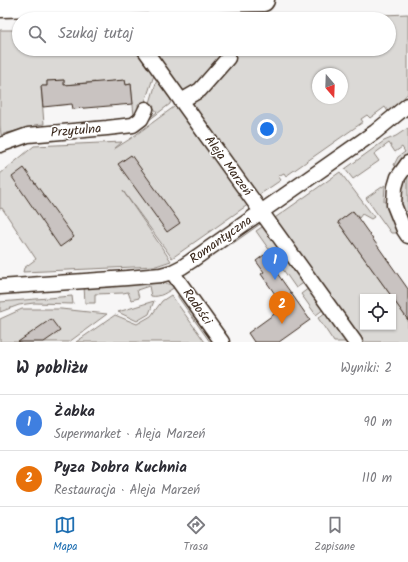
<!DOCTYPE html>
<html lang="pl">
<head>
<meta charset="utf-8">
<style>
	:root { --surface:#fff; --page:#f7f7f7; --text:#2b2b33; --muted:#7c7c81; --line:#e1e1e2; --accent:#1f6fb2 }
	body { margin:0; font-family:Kalam,sans-serif; background:var(--page); color:var(--text) }
	.controls { position:absolute; right:12px; bottom:12px; display:grid; overflow:hidden; border-radius:0px; box-shadow:0 1px 3px #0004 }
	.controls button { width:36px; height:36px; display:grid; place-items:center; padding:0; border:0; border-bottom:1px solid var(--line); background:var(--surface); color:var(--text); font:20px sans-serif }
	.compass { position:absolute; left:312px; top:68px; width:36px; height:36px; border-radius:50%; background:var(--surface); box-shadow:0 1px 3px #0004; rotate:161deg }
	.you { position:absolute; left:267px; top:129px; width:14px; height:14px; margin:-10px; border:3px solid #fff; border-radius:50%; background:#1a73e8; box-shadow:0 0 0 6px #1a73e833 }
	.badge { display:grid; place-items:center; width:26px; height:26px; border-radius:50%; background:var(--accent); color:#fff; font-size:13px; font-weight:700 }
	.pin { position:absolute; translate:-50% -33px; filter:drop-shadow(0 1px 2px #0008) }
	.pin::after { content:''; position:absolute; top:21px; width:14px; height:12px; background:inherit; clip-path:polygon(0 0,100% 0,50% 100%) }
	.list { margin:0; padding:0; list-style:none }
	h2 { display:flex; justify-content:space-between; align-items:center; height:52px; margin:0; padding:0 16px; font-size:17px }
	h2 small { font-size:13px; font-weight:400; color:var(--muted) }
	.list li { display:grid; grid-template-columns:26px 1fr auto; gap:12px; align-items:center; box-sizing:border-box; height:56px; padding:0 16px; border-top:1px solid var(--line) }
	.list b { display:block; font-size:15px; white-space:nowrap }
	.list p { margin:0; font-size:13px; white-space:nowrap; color:var(--muted) }
	.list em { font-size:13px; font-style:normal; color:var(--muted) }
	.icon { flex:none; width:22px; height:22px; fill:none; stroke:currentColor; stroke-width:2; stroke-linecap:round; stroke-linejoin:round }
	.map { position:relative; flex:none; width:408px; height:342px; overflow:hidden }
	.search { position:absolute; background:var(--surface); box-shadow:0 1px 3px #0004; left:12px; right:12px; top:12px; height:44px; display:flex; align-items:center; gap:10px; box-sizing:border-box; padding:0 14px; border-radius:22px; color:var(--muted); font-size:15px }
	.sheet { height:164px; background:var(--surface) }
	nav { display:flex; justify-content:space-around; align-items:center; box-sizing:border-box; height:56px; border-top:1px solid var(--line); background:var(--surface); font-size:11px; color:var(--muted) }
	nav a { display:grid; justify-items:center; gap:2px }
	nav .on { color:var(--accent) }
	.map>svg:first-child { display:block }
	.green { fill:#dbd9d6; stroke:#8b827a; fill-rule:evenodd }
	.building { fill:#c9c3c1; stroke:#3b2a1e }
	.lines { fill:none; stroke-linecap:round; stroke-linejoin:round }
	.street-casing { stroke:#3b2a1e; stroke-width:17 }
	.primary-casing { stroke:#3b2a1e; stroke-width:25 }
	.street { stroke:#fff; stroke-width:14 }
	.primary { stroke:#fff; stroke-width:22 }
	.labels { text-anchor:middle; dominant-baseline:central; stroke-width:3; stroke-linejoin:round; paint-order:stroke }
	.street-label { font-size:13px; fill:#3b2a1e; stroke:#fff }
</style>
</head>
<body>
<div class="map">
<svg width="408" height="342" viewBox="0 0 408 342">
	<rect width="100%" height="100%" fill="#f7f6f6"/>
	<filter id="ink" filterUnits="userSpaceOnUse"><feTurbulence type="fractalNoise" baseFrequency=".025" numOctaves="2"/><feDisplacementMap in="SourceGraphic" scale="8" xChannelSelector="R" yChannelSelector="G"/><feConvolveMatrix kernelMatrix="1 2 1 2 8 2 1 2 1" color-interpolation-filters="sRGB"/></filter>
	<g filter="url(#ink)">
		<!-- green -->
		<path class="green" d="M408,14V93L401,101L389,113L385,107L370,118L367,115L361,119L363,122L286,176L284,173L278,176L281,180L256,197L190,105L192,99L202,91L240,49H389V19H280ZM318,74H342V98H318Z
			M0,30H19V49H139L155,72L145,102L138,104L139,116H134L131,84L126,85L125,80L107,82L96,87L95,82L64,85V80L47,81V86H41L44,124L34,125V127L7,133L1,135L0,125Z
			M148,49H232L197,88L182,97Z
			M158,76L172,95L170,104L149,120L148,119L157,112L150,103Z
			M178,104L249,204L172,258L123,191L171,261L156,266L23,272L24,268L36,259L2,208L0,209V174L34,146L122,142L114,149L130,139Z
			M408,128V156L398,168L394,165L398,157L405,152L402,147L395,152L389,143L374,154L379,161L353,179L345,169L384,141L396,136Z
			M340,172L374,217L371,219L362,214L359,218L353,211L338,222L392,297H363V327H393V299L408,320V342H358L272,220Z
			M408,172V211L402,213L400,202L403,180Z
			M385,185L384,202L389,203L399,233H391L366,198Z
			M260,218L263,222L232,244V240Z
			M265,225L305,282L296,288L256,231Z
			M152,283C161,283 167,282 175,287C167,292 160,298 151,296L149,286L137,290L139,298L131,300L128,292L123,293L95,294V303H85L84,286Z
			M309,288L324,309L316,315L301,294Z
			M180,293L214,342H210L178,297V295Z
			M171,295L205,342H76L115,315L137,324L151,316L162,301Z
			M72,296L73,304L34,303L19,305L0,312V302Z
			M154,301L149,314L137,321L118,312Z
			M22,309H61L107,314L69,342H0V319Z
			M326,312L347,342H334L318,318Z"/>
		<!-- building -->
		<path class="building" d="M64,80V85L125,80L126,85L131,84L133,104L73,109L72,104L43,107L41,86H47V81Z
			M131,155L180,223L167,232L118,164Z
			M24,168L74,237L60,247L12,177Z
			M353,211L408,289V320L393,299V297H392L338,222Z
			M264,255L272,267V266L310,320L279,342H254L248,333L284,307L261,274L264,272L256,261Z
			M51,319L60,331L44,342H18Z"/>
		<g class="lines">
			<defs>
				<path id="street" d="M144,49L355,342
					M181,101L200,90L228,58
					M0,145L28,135L107,128L133,125L141,119L146,109
					M408,163L398,177L395,187L394,205L404,230L408,236
					M172,272L222,342
					M0,287L127,278L161,275L172,272L182,267L191,261L375,132L408,105"/>
				<path id="primary" d="M0,6L263,0"/>
			</defs>
			<!-- street casing -->
			<use href="#street" class="street-casing"/>
			<!-- primary casing -->
			<use href="#primary" class="primary-casing"/>
			<!-- street -->
			<use href="#street" class="street"/>
			<!-- primary -->
			<use href="#primary" class="primary"/>
		</g>
	</g>
	<g class="labels">
		<!-- street labels -->
		<g class="street-label">
			<text transform="translate(76 131) rotate(-5)">Przytulna</text>
			<text transform="translate(228 166) rotate(54)">Aleja Marzeń</text>
			<text transform="translate(221 240) rotate(-35)">Romantyczna</text>
			<text transform="translate(197 307) rotate(55)">Radości</text>
		</g>
	</g>
</svg>
<div class="controls">
<button><svg class="icon" aria-label="locate" viewBox="0 0 24 24"><circle cx="12" cy="12" r="6"/><path d="M12 2v4M12 18v4M2 12h4M18 12h4"/></svg></button>
</div>
<svg class="compass" viewBox="-18 -18 36 36"><path d="M0-13l5 13h-10z" fill="#e53935"/><path d="M0 13l5-13h-10z" fill="#7c7c81"/></svg>
<div class="you"></div>
<div class="pin badge" style="left:275px;top:280px;background:#3f7fe0">1</div>
<div class="pin badge" style="left:282px;top:324px;background:#e8710a">2</div>
<div class="search"><svg class="icon" aria-label="search" viewBox="0 0 24 24"><circle cx="10" cy="10" r="6"/><path d="M15 15l6 6"/></svg>Szukaj tutaj</div>
</div>
<section class="sheet">
<h2>W pobliżu<small>Wyniki: 2</small></h2>
<ul class="list">
<li><span class="badge" style="background:#3f7fe0">1</span><div><b>Żabka</b><p>Supermarket · Aleja Marzeń</p></div><em>90 m</em></li>
<li><span class="badge" style="background:#e8710a">2</span><div><b>Pyza Dobra Kuchnia</b><p>Restauracja · Aleja Marzeń</p></div><em>110 m</em></li>
</ul>
</section>
<nav>
<a class="on"><svg class="icon" aria-label="map" viewBox="0 0 24 24"><path d="M3 6l6-2 6 2 6-2v14l-6 2-6-2-6 2zM9 4v14M15 6v14"/></svg>Mapa</a>
<a><svg class="icon" aria-label="directions" viewBox="0 0 24 24"><path d="M12 3l9 9-9 9-9-9zM9 14v-3h6M13 9l2 2-2 2"/></svg>Trasa</a>
<a><svg class="icon" aria-label="saved" viewBox="0 0 24 24"><path d="M7 4h10v16l-5-4-5 4z"/></svg>Zapisane</a>
</nav>
</body>
</html>
